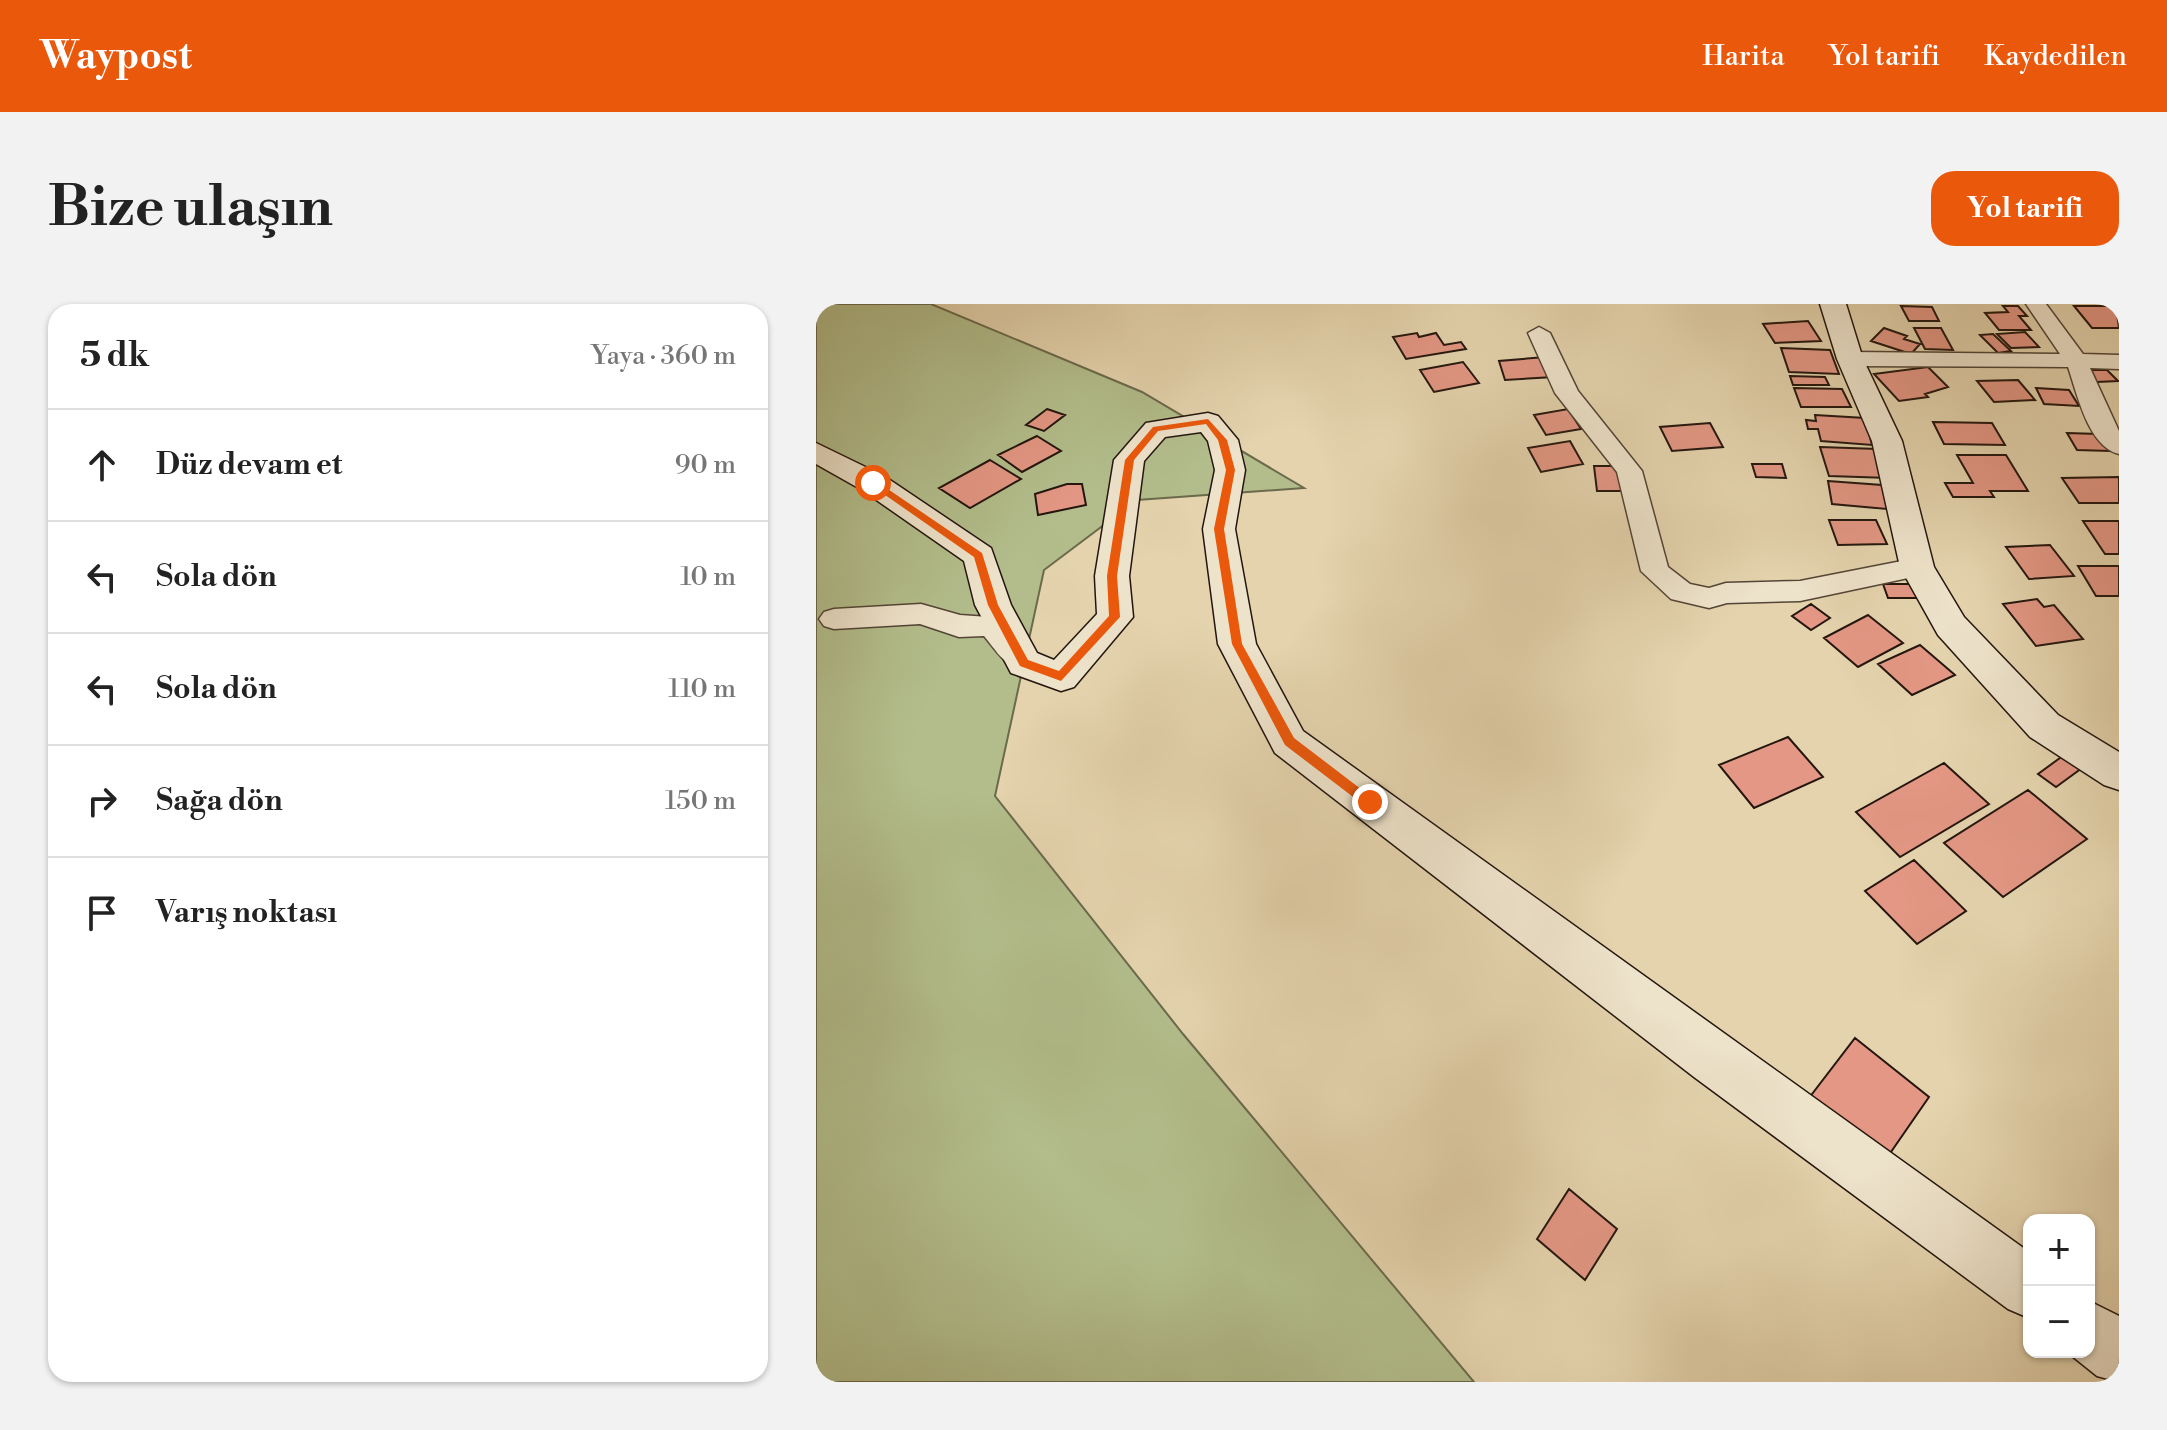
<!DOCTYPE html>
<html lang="tr">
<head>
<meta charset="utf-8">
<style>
	:root { --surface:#fff; --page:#f2f2f2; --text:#222; --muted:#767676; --line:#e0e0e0; --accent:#ea580c }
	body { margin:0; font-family:"Libre Bodoni",serif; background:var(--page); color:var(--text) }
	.controls { position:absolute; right:24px; bottom:24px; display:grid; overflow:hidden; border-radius:16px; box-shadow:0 2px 6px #0004 }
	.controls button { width:72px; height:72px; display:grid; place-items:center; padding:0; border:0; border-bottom:2px solid var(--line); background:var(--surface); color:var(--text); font:40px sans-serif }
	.stop { position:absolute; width:24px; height:24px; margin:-18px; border:6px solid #ea580c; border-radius:50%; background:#fff }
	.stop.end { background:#ea580c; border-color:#fff; box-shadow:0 2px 8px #0008 }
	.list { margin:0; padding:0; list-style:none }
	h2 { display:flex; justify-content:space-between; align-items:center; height:104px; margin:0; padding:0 32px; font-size:34px }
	h2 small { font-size:26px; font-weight:400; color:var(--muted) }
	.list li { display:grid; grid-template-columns:52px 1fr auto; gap:24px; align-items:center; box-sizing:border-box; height:112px; padding:0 32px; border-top:2px solid var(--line) }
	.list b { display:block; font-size:30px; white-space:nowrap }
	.list em { font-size:26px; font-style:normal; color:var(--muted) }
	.icon { flex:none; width:44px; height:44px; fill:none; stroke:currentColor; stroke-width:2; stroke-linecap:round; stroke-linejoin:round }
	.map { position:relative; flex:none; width:1303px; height:1078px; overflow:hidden; border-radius:24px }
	header { display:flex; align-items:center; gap:48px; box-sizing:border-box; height:112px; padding:0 40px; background:var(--accent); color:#fff }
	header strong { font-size:38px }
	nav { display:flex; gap:44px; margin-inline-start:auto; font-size:28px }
	.intro { display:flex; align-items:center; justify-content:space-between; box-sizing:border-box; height:192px; padding:0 48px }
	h1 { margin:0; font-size:56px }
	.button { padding:20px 36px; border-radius:24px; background:var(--accent); color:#fff; font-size:28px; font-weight:700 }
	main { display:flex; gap:48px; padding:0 48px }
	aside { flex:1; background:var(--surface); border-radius:24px; box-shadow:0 2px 6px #0004 }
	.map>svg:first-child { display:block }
	.green { fill:#b2bd8b; stroke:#6b6a4c; stroke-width:2 }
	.building { fill:#e39784; stroke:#24160e; stroke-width:2 }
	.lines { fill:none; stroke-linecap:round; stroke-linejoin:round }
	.street-casing { stroke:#544536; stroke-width:3 }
	.secondary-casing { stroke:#24160e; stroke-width:3 }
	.street { fill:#ede2ca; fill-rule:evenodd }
	.secondary { fill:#ede2ca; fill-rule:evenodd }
	.route { fill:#ea580c }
</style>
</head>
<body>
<header>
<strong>Waypost</strong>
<nav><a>Harita</a><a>Yol tarifi</a><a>Kaydedilen</a></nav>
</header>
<div class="intro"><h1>Bize ulaşın</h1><a class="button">Yol tarifi</a></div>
<main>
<aside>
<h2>5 dk<small>Yaya · 360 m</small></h2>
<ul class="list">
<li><svg class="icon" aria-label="ahead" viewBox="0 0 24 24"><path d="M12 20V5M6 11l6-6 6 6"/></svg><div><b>Düz devam et</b></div><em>90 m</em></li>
<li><svg class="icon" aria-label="left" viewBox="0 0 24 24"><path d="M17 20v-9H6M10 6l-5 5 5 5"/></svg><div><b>Sola dön</b></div><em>10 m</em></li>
<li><svg class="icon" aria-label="left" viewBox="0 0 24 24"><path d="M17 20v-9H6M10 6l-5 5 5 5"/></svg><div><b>Sola dön</b></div><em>110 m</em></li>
<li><svg class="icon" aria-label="right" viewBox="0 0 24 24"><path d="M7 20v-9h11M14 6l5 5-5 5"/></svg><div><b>Sağa dön</b></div><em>150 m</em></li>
<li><svg class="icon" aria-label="arrive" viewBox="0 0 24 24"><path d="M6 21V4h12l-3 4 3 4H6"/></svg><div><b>Varış noktası</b></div></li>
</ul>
</aside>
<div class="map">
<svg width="1303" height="1078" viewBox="0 0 1303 1078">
	<rect width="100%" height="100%" fill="#e4d3ad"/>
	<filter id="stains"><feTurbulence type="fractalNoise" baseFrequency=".0025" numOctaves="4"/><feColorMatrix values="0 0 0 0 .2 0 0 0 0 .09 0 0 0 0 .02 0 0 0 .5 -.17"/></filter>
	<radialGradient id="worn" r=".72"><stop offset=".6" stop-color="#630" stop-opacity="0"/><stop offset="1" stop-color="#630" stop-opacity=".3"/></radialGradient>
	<!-- green -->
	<path class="green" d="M0,0H115L326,88L488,184L321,196L228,266L179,492L367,730L658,1078H0Z"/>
	<!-- building -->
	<path class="building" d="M1085,2L1116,3L1123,17H1093Z
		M1187,2H1202L1211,12H1203L1215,26H1183L1169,9L1192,8Z
		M1258,2H1300L1303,24H1276Z
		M992,17L1005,37L959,39L947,20Z
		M1068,24L1091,32L1088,35L1104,40L1095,50L1055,37Z
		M1098,24H1125L1137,46L1109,45Z
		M1209,28L1223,43L1195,44L1181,30Z
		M601,29L603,33L620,29L628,41L645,38L650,45L590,55L577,33Z
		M1177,30L1195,47L1182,49L1164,31Z
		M965,44L1014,46L1023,70L973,68Z
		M729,53L737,73L689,76L683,57Z
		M647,58L663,79L618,88L604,66Z
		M1112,63L1132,83L1109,90L1112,93L1083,97L1058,70Z
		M1270,66H1291L1302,77L1281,78Z
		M974,72L1009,73L1013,81H977Z
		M1202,76L1219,96L1178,98L1161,77Z
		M978,84L1026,85L1035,103H985Z
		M1220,84L1253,86L1263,102L1228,100Z
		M231,105L249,111L228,127L210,121Z
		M752,105L765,125L730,131L718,111Z
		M999,111L1049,114L1056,141L1005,137L1002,125H992L990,116L1000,117Z
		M1117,118L1176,119L1189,141L1128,140Z
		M894,119L907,143L856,147L844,123Z
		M1251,129L1283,130L1294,147L1261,146Z
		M221,132L245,147L206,168L182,151Z
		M754,137L767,160L725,168L712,144Z
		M1004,143L1062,145L1073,174L1013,172Z
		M1141,151H1190L1212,187H1174L1178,193H1137L1129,179H1157Z
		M174,156L205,175L154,204L123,184Z
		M936,160H966L970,174L940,173Z
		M778,162H805L809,187H781Z
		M1303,173V199H1263L1246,174Z
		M1012,177L1066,181L1071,205L1016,200Z
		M251,180H266L270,201L222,211L219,190Z
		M1013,216H1060L1071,240L1022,241Z
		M1267,217H1303V250H1289Z
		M1234,241L1258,272L1213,275L1190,243Z
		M1262,262H1303V292H1280Z
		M1067,280H1102L1107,294H1072Z
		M1221,295L1228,303L1238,301L1267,335L1220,342L1187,300Z
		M995,300L1014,314L995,326L976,312Z
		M1052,311L1087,339L1042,363L1008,334Z
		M1104,341L1139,371L1096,391L1062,360Z
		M972,433L1007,473L938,504L903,461Z
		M1248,451L1266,464L1240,483L1222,470Z
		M1128,459L1173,500L1084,553L1040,508Z
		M1212,486L1271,535L1187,593L1128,539Z
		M1098,556L1150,607L1101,640L1049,587Z
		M1039,734L1113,793L1068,858L993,794Z
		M753,885L801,925L769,976L721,935Z"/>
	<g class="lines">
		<defs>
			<path id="street" d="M1210,0H1230L1267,50L1303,51V65L1274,64L1303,127V150C1272,143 1261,89 1252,63L1034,62L1023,55L1034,48L1244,50Z
				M723,23L734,29L762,87L826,167L852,263L874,280L893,284L910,279L984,277L1101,254L1111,256L1115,263L1111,270L984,297L911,299L893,304L855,295L825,267L801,168L739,89L712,29Z
				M105,300L144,311L187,314L219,354L215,362C191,369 182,348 168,332L143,333L104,320L18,325L8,322L3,315L8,308L18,305Z"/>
			<path id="secondary" d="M1004,0H1030L1047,55L1086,137L1118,263L1148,313L1242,411L1303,448V486L1288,481L1214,433L1122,331L1084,263L1056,137L1021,55Z
				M392,109L402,112L422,136L429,166L419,225L440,340L487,427L1213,948V1014L1192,1005L878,773L459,449L402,340L387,225L399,166L392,137L385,128L349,133L328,157L313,272L317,313L258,383L245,387L195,369L159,301L148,257L46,186L0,160V139L68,172L175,244L195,301L221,349L238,356L281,310L279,272L298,156L330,119Z
				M1273,997L1303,1012V1078L1281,1072L1251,1048H1273Z"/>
		</defs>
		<!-- street casing -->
		<use href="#street" class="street-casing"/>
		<!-- secondary casing -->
		<use href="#secondary" class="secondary-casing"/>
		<!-- street -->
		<use href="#street" class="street"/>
		<!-- secondary -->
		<use href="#secondary" class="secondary"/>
	</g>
	<!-- route -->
	<path class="route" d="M392,115L411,136L419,166L408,225L426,340L478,434L558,495V502H549L469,441L416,340L398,225L410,166L402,136L390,120L342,127L318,156L301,272L304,313L245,377L204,362L172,301L158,253L52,179L60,177L166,249L182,301L212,356L243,367L293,312L291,272L309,156L337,123Z"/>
	<rect width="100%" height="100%" filter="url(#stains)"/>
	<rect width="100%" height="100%" fill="url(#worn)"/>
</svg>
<div class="controls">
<button>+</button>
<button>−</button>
</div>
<div class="stop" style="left:57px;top:179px"></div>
<div class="stop end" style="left:554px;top:498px"></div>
</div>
</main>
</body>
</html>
